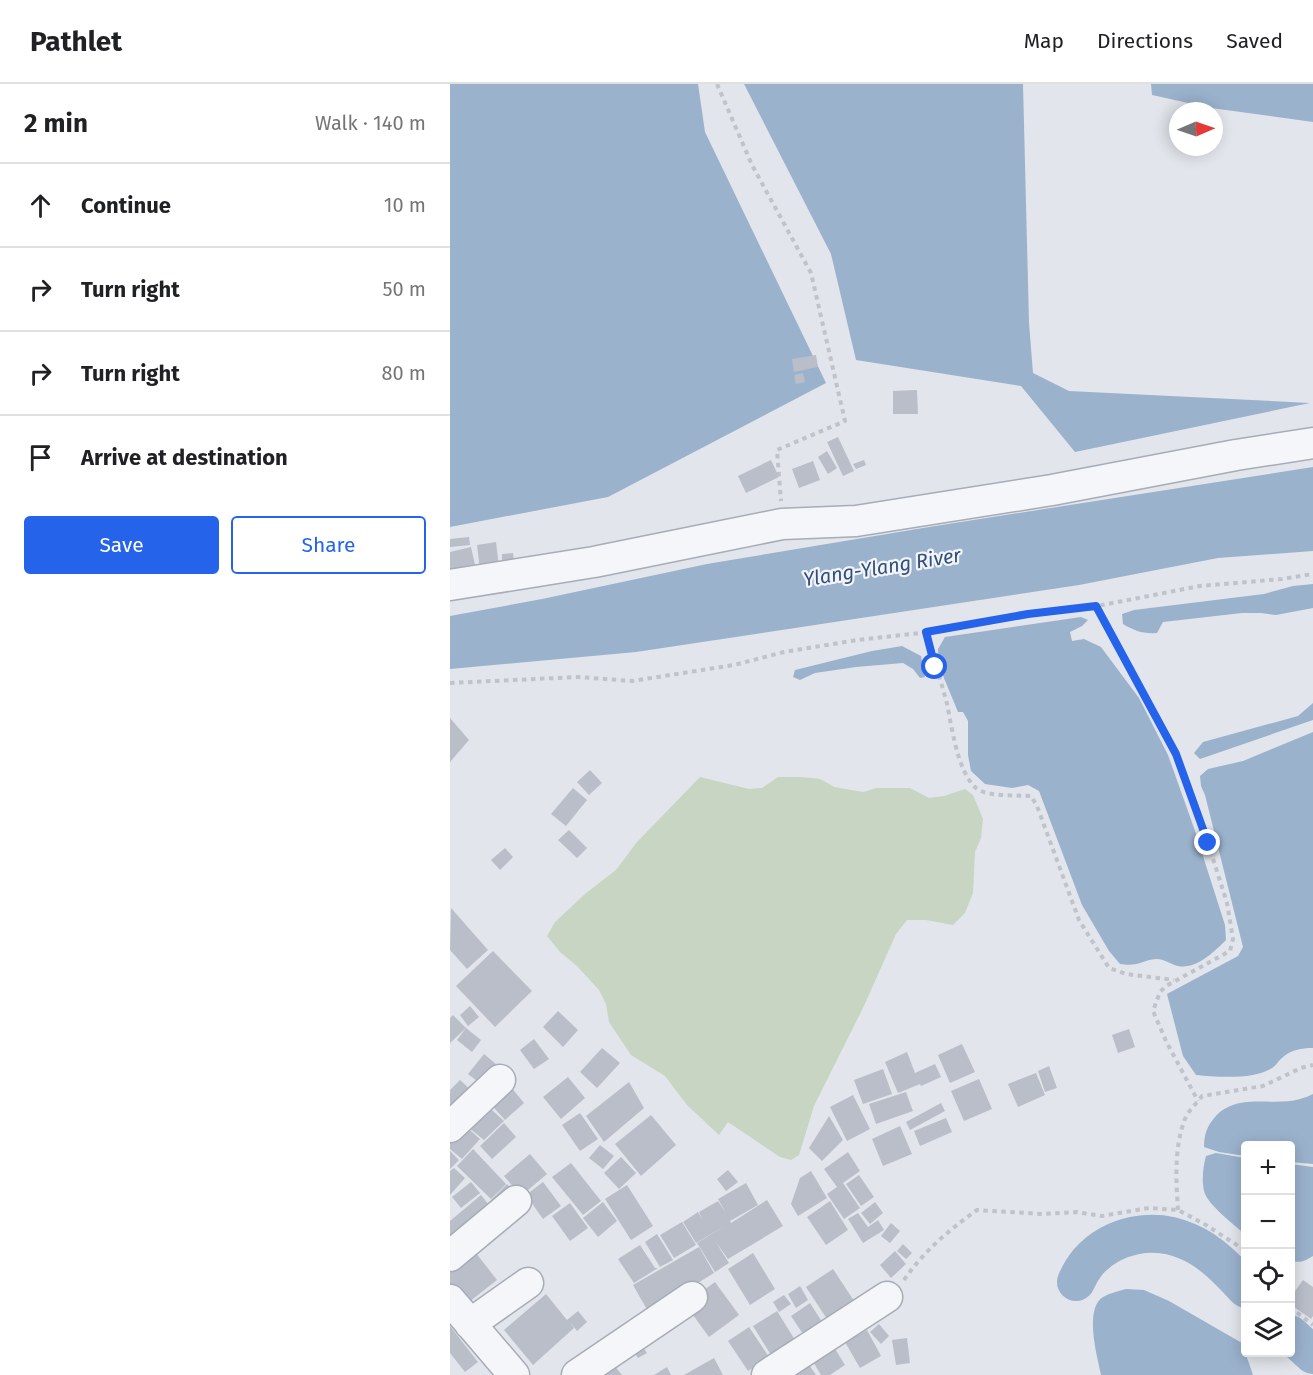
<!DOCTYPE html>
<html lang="en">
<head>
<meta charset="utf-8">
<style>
	:root { --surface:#fff; --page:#f6f6f6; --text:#202124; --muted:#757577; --line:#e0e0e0; --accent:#2563eb }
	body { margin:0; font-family:"Fira Sans",sans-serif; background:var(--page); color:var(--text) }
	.controls { position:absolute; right:18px; bottom:18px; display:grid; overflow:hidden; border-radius:6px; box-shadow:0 3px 15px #0003 }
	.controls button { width:54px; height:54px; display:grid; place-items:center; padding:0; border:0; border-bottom:2px solid var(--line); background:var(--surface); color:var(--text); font:30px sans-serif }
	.compass { position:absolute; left:719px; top:18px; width:54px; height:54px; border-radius:50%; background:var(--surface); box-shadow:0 3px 15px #0003; rotate:88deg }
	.stop { position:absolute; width:18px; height:18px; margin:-14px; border:4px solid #2563eb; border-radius:50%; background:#fff }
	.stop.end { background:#2563eb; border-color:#fff; box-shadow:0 2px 6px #0008 }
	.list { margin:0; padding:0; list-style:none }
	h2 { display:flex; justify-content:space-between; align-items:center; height:78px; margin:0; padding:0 24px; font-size:26px }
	h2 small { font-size:20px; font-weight:400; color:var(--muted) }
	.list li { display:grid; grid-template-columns:39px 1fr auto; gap:18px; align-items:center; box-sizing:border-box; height:84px; padding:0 24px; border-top:2px solid var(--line) }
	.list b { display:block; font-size:22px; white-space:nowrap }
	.list em { font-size:20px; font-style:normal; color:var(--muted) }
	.actions { display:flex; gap:12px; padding:18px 24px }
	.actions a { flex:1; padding:14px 0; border:2px solid var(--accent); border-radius:6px; text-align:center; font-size:21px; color:var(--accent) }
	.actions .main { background:var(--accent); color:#fff }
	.icon { flex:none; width:33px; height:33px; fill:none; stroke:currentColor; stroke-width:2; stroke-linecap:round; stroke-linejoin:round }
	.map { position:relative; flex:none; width:863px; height:1291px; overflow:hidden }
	header { display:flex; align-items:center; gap:36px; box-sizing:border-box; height:84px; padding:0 30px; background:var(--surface); border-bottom:2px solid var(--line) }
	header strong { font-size:28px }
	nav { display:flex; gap:33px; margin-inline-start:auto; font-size:21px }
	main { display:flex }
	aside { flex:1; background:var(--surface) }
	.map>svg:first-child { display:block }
	.green { fill:#c7d5c2 }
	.water { fill:#9bb2cd }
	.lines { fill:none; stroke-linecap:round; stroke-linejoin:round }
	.river { stroke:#9bb2cd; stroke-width:38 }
	.building { fill:#b9bec9 }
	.minor-casing { stroke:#a7acb6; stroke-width:33 }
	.path { stroke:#c0c3ca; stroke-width:4; stroke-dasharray:4.5 4.5; stroke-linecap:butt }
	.minor { stroke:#f5f6f9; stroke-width:30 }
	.route { stroke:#2563eb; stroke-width:8 }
	.labels { text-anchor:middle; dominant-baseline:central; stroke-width:4.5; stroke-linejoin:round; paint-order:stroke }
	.water-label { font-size:20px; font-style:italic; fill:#304f7b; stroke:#f2f4f8 }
</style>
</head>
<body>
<header>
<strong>Pathlet</strong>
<nav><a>Map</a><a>Directions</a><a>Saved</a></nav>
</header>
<main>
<aside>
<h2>2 min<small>Walk · 140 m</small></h2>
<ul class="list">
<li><svg class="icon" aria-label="ahead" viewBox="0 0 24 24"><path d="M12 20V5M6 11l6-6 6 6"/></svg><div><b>Continue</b></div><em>10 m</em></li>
<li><svg class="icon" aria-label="right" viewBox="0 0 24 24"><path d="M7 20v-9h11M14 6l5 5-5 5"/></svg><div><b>Turn right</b></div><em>50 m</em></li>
<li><svg class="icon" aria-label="right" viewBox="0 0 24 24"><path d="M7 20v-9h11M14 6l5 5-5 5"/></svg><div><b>Turn right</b></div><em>80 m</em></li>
<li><svg class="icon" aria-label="arrive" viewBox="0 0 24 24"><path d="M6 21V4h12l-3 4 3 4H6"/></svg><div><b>Arrive at destination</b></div></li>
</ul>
<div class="actions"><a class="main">Save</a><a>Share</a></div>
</aside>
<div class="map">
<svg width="863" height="1291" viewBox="0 0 863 1291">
	<rect width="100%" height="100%" fill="#e2e5eb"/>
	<!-- green -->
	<path class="green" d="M250,693L299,705L312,704L328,693H351L370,695L384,703L413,708L427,704H460L479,714L494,712L515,705L523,711L533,735L531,754L525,768L523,809L515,829L503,841L476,836H457L446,850L413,924L364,1022L349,1071L341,1076L330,1073L278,1038L269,1051L237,1021L215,992L181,971L159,938L156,920L149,906L127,882L110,868L97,852L105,838L135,810L166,786L187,758Z"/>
	<!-- water -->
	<path class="water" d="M0,0H248L255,48L376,299L158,413L0,443Z
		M294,0H573L579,239L583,289L619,307L860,319L625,368L571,302L406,276L381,170Z
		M701,0H863V38L761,24L702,11Z
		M863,383V467L768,474L629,501L186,568L0,585V532L92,515L257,480L479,443Z
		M863,500V524L826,531L811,529H792L713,538L707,549C693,550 685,547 673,540L672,530L684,526L814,510L843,502Z
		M631,533L638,536L632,542L620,548L622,557L634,555L651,563L689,614L718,671L744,744L775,841L776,856C765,867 746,886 728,882C720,880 715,875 706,875C692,876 689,883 670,880L659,867L632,821L589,707L578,701L562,704L535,700L521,687L518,671V637L513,628H508L489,582L488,565L495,553Z
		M452,562L471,572L475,593L470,594L463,585L453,579L406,583L365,589L350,596L343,593L345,586L422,567Z
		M863,619V636L750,675L744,669L753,658L848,632Z
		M863,648V964C852,964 840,966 832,974C828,977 826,982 822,984C805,996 766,993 746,991L733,972L717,910L788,872L793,863L755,711L751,702L750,692L758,685L793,677Z
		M863,1010V1080L841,1078L840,1062H796L795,1072L769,1068L754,1063C754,1051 757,1042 765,1033C787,1008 822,1023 850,1015C854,1014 859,1012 863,1010Z
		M766,1069L795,1074V1150C785,1142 760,1122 755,1110C751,1099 753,1083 756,1072Z
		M840,1080L863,1083V1172C855,1177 849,1180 841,1176Z
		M676,1205L694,1206L719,1217L792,1259L803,1291H651C647,1272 634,1225 653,1213C660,1209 669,1207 676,1205Z"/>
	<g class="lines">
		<!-- river -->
		<path class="river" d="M626,1198C629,1191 633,1184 638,1178C663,1150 704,1142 739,1158C762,1168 779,1187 796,1205
			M840,1250L863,1271"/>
	</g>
	<!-- building -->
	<path class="building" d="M366,271L368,283L344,288L342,275Z
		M353,289L355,298L346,300L344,291Z
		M467,306L468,330H443V307Z
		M388,353L404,387L393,392L377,358Z
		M377,367L387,384L378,390L368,373Z
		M321,376L329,393L296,409L288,392Z
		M414,376L416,381L406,385L403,380Z
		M363,377L370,396L349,404L342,385Z
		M19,453L20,461L0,463V455Z
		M46,458L50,492L31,494L27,461Z
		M21,463L27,490L0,497V468Z
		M63,469L64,476L52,477V470Z
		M0,634L19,656L0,678Z
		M140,686L152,699L139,711L127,698Z
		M123,704L137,716L116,742L101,730Z
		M119,746L137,764L127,774L108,756Z
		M55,764L63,773L50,786L41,776Z
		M1,824L38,866L17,885L0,866Z
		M43,867L82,907L45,943L6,902Z
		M20,922L29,933L18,942L10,931Z
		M108,927L128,946L113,963L93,943Z
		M3,931L16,944L31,956L22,968L7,956L16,944L0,959V934Z
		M679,945L685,963L668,969L662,951Z
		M84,955L99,975L84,985L70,966Z
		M512,960L525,988L500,999L488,971Z
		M152,964L170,979L147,1004L130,988Z
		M457,968L465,989L485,980L491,993L471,1002L470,1000L448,1009L435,978Z
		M34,970L47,981L32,1001L18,990Z
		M599,982L607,1004L595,1008L588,987Z
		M433,985L442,1010L413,1020L404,996Z
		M586,989L595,1011L568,1023L558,1000Z
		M118,993L135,1014L111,1035L93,1013Z
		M529,995L542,1025L514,1037L501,1007Z
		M10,996L23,1008L0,1031V1006Z
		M56,997L74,1019L55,1036L36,1015Z
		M179,998L194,1024L154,1058L136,1032Z
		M456,1008L463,1027L426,1040L419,1020Z
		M403,1011L420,1045L397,1057L380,1023Z
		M32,1017L54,1037L34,1056L13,1039Z
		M491,1019L495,1027L460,1046L456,1038Z
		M130,1029L148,1055L130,1067L112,1041Z
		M201,1031L226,1061L191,1092L165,1060Z
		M379,1032L393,1056L372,1077L359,1064Z
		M496,1034L502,1048L470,1062L464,1047Z
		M12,1039L30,1055L12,1075L0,1065V1053Z
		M54,1039L66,1053L42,1075L30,1062Z
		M450,1042L462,1070L433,1082L422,1055Z
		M150,1061L164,1072L153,1085L139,1074Z
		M23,1065L56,1100L41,1115L7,1082Z
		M0,1067L9,1076L0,1085Z
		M398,1068L410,1087L393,1099L410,1124L394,1135L377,1110L387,1103L374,1085Z
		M80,1070L97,1090L71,1112L54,1092Z
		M171,1073L186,1089L169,1105L154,1089Z
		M121,1079L151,1117L133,1131L102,1093Z
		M4,1084L15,1094L0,1111V1087Z
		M278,1086L288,1098L276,1107L267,1095Z
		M361,1087L377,1114L348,1132L341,1120L350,1094Z
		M409,1091L424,1113L411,1122L396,1100Z
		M21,1098L30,1109L11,1124L2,1113Z
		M93,1098L111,1122L93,1135L76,1111Z
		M296,1099L308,1121L280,1137L281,1139L317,1116L333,1142L278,1175L265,1157L279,1179L265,1188L247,1159L278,1140L246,1159L233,1138L248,1128L252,1135L249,1128L268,1117L276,1129L268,1115Z
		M57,1100L66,1110L50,1125L41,1116Z
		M177,1101L203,1142L181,1156L155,1115Z
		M31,1111L47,1131L0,1170V1137Z
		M380,1117L398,1146L376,1161L357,1133Z
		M153,1118L167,1137L148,1153L133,1134Z
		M425,1118L433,1129L420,1140L411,1129Z
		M120,1119L138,1144L120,1157L102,1132Z
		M408,1129L418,1143L428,1136L434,1146L413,1159L398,1135Z
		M232,1138L246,1161L224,1174L210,1151Z
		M441,1139L450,1147L440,1159L431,1152Z
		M207,1150L223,1176L210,1183L195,1158Z
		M19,1160L47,1196L14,1222L0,1204V1176Z
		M453,1160L462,1169L456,1175L447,1167Z
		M190,1161L205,1184H208L184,1199L168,1175Z
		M249,1163L264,1189L199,1229L183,1201Z
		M445,1167L456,1180L441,1194L430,1181Z
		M303,1169L325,1205L300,1221L278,1185Z
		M383,1185L410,1226L383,1244L356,1203Z
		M853,1196L863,1203V1232L861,1235L840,1220V1214Z
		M265,1198L289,1231L259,1253L235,1220Z
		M350,1202L358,1216L346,1224L338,1210Z
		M96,1210L117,1236L128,1227L137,1238L127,1247L120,1238L124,1244L83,1281L54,1246Z
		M334,1211L341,1220L329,1228L323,1218Z
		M360,1219L376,1244L357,1256L341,1232Z
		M327,1227L350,1264L326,1279L303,1242Z
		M429,1240L439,1252L431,1260L420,1248Z
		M0,1242L28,1278L15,1288L0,1269Z
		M299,1243L319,1273L298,1287L278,1257Z
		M417,1246L431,1272L410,1284L395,1258Z
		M457,1254L460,1279L446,1281L442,1256Z
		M379,1255L395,1281L380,1291H371L358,1269Z
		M192,1262L197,1269L188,1274L184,1268Z
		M353,1272L366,1291H325Z
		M264,1274L273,1291H234Z
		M160,1276L172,1291H141Z
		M217,1283L221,1291H204Z"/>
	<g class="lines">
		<defs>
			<path id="minor" d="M0,501L144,478L332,440L406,437L602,406L786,371L863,359
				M0,1043L50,996
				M0,1172L66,1117
				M0,1216L64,1291
				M20,1240L78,1199
				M127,1291L242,1213
				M317,1291L437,1213"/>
		</defs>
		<!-- minor casing -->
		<use href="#minor" class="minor-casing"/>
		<!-- path -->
		<path class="path" d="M267,0L302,81L361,189L395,337L327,366L331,417
			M647,522L726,670L758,759L777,819L783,855L780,867L716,902L710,908L703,927L716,957L748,1017
			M476,548C482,572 491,596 497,620C502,643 507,687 526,704C536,713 567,711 581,712L587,722L629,836L659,884L676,890L724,896
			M0,599L128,593L182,597L284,581L334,568L407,556L496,546L578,530L647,522L750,502L832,495L863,490
			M728,1126C726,1097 724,1063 735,1035C738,1027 747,1019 752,1012L813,1002L851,984L863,981
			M454,1196C474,1167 499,1146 527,1126L593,1130L626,1128L652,1132L699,1124L728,1126L756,1141L796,1167
			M840,1223L863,1241"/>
		<!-- minor -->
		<use href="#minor" class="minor"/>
	</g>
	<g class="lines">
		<!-- route -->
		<path class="route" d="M485,583L476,548L578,530L646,522L726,670L758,759"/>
	</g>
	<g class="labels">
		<!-- water labels -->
		<g class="water-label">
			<text transform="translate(432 483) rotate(-9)">Ylang-Ylang River</text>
		</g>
	</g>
</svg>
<div class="controls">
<button>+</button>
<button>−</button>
<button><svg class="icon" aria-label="locate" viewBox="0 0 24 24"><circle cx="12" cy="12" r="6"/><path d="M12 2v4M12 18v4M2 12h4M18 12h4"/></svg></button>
<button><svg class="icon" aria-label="layers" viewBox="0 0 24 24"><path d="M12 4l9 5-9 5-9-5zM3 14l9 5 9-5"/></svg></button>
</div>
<svg class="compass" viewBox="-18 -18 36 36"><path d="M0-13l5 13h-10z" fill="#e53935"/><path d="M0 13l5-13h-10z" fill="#757577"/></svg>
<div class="stop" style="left:485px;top:583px"></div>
<div class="stop end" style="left:758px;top:759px"></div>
</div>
</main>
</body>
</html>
